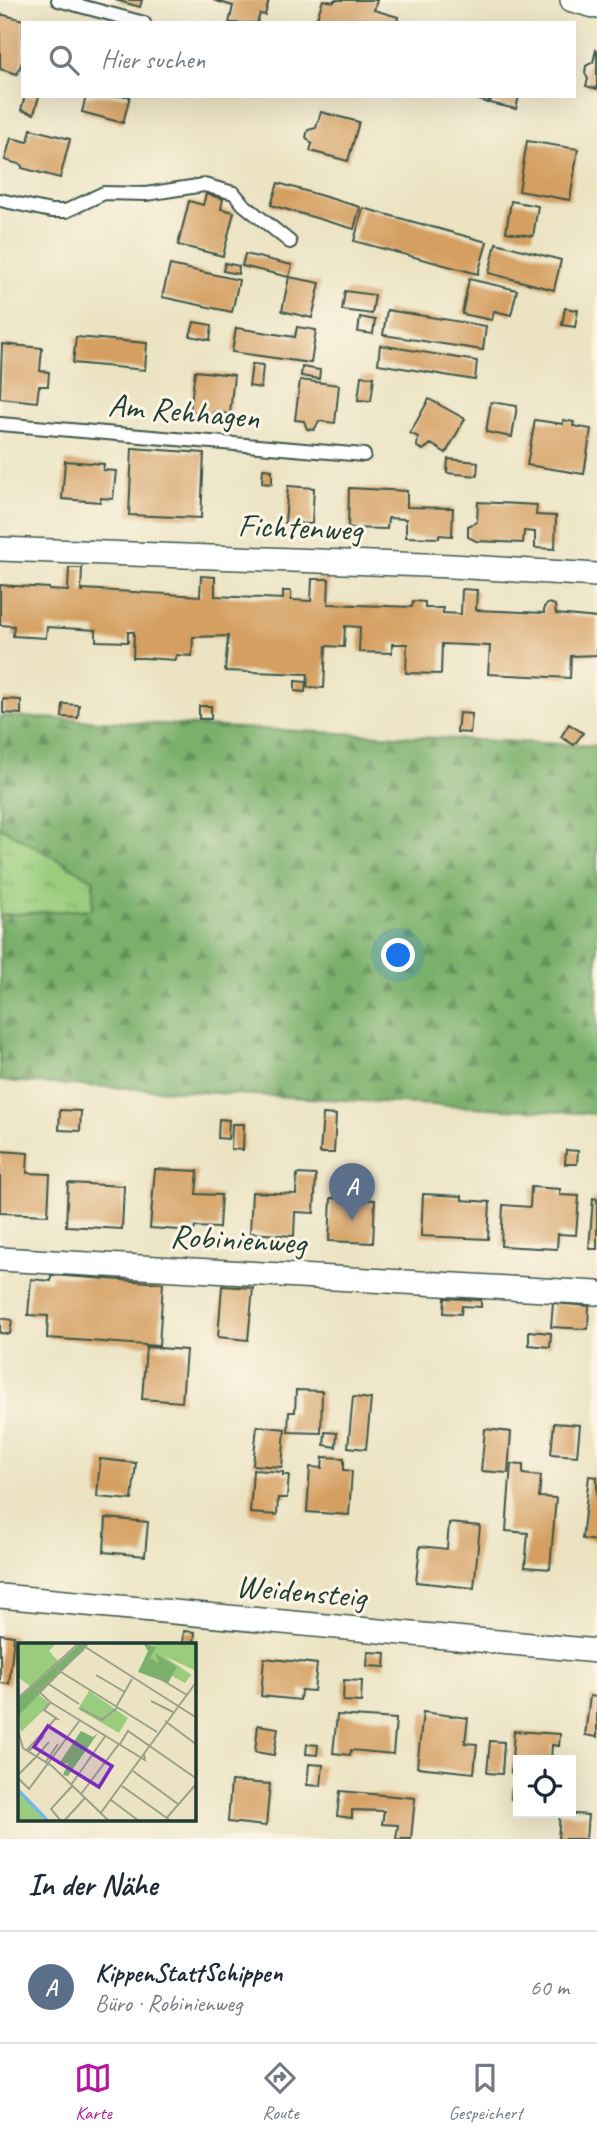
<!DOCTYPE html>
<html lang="de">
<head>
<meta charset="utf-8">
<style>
	:root { --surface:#fff; --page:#f2f2f3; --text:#1f2937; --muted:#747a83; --line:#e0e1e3; --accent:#b5179e }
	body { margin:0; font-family:Caveat,sans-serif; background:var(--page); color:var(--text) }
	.controls { position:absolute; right:21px; bottom:21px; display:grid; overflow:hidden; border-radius:0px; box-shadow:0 7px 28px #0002 }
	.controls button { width:63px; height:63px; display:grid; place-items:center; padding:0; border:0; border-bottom:2px solid var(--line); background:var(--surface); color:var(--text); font:35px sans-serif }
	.you { position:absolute; left:399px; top:956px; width:24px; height:24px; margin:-18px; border:5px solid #fff; border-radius:50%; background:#1a73e8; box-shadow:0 0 0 10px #1a73e833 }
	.badge { display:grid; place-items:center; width:46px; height:46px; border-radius:50%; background:var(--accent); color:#fff; font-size:23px; font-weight:700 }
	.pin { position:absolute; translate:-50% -58px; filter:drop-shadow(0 2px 4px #0008) }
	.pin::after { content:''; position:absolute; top:37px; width:24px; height:21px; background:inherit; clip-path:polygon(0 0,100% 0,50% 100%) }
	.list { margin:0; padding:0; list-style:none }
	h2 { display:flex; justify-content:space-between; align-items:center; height:91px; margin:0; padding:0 28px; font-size:30px }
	h2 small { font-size:23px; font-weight:400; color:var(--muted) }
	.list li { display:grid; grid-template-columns:46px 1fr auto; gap:21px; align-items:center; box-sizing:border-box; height:112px; padding:0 28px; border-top:2px solid var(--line) }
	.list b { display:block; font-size:26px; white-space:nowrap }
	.list p { margin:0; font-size:23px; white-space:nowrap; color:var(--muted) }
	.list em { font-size:23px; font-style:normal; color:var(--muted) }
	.icon { flex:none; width:38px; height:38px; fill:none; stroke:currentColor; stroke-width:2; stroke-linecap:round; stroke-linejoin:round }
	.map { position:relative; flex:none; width:597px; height:1839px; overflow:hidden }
	.search { position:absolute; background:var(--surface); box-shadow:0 7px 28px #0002; left:21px; right:21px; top:21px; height:77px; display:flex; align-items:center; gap:18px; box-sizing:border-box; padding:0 24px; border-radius:0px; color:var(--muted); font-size:26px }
	.sheet { height:203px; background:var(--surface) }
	nav { display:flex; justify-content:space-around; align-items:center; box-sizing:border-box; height:98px; border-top:2px solid var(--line); background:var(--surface); font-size:19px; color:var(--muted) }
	nav a { display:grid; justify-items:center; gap:4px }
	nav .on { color:var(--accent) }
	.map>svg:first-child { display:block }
	.grass { fill:url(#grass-tufts); stroke:#5c8558; stroke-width:2 }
	.forest { fill:url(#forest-firs); stroke:#4c7650; stroke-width:2 }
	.building { fill:#d49f60 }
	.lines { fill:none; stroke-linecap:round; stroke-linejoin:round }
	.lane-casing { stroke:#3e5649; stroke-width:16 }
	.street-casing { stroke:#3e5649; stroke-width:26 }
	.lane { stroke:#fff; stroke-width:12 }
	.street { stroke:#fff; stroke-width:23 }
	.labels { text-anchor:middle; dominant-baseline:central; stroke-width:6; stroke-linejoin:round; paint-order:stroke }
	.street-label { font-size:33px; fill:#1f3d34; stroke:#fcf5e5 }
	.inset-river { fill:none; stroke:#71b7e8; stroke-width:3.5 }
	.inset-road { fill:none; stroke:#99a189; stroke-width:2 }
	.view { fill:#7b2cbf; fill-opacity:0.15; stroke:#7b2cbf; stroke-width:3.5 }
	.inset-edge { fill:none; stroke:#1f3d34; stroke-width:3.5 }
</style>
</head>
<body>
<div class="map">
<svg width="597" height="1839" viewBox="0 0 597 1839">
	<defs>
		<pattern id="grass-tufts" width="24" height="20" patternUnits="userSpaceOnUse" patternTransform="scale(1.75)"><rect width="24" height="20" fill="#99cd7d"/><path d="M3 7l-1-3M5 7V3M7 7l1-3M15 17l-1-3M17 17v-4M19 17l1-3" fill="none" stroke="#7ca867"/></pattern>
		<pattern id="forest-firs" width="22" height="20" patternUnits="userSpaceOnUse" patternTransform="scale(1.75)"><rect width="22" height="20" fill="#7ab06c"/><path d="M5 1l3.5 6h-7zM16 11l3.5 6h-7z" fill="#63905a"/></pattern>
	</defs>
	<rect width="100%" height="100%" fill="#fcf5e5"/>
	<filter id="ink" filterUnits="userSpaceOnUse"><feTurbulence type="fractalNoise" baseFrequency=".0143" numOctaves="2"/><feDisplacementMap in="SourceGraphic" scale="14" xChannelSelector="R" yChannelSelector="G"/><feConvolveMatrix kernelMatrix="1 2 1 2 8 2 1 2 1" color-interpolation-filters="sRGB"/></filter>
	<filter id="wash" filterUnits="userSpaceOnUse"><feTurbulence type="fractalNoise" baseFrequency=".00686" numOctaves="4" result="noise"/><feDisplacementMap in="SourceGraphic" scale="28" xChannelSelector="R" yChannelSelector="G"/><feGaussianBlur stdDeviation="1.57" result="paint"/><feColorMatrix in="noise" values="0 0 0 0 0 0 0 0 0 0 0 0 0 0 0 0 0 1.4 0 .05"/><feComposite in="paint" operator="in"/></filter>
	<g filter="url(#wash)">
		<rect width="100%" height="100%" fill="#ebe3c2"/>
		<!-- grass -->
		<path class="grass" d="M0,827L94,880L92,909L0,915Z"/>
		<!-- forest -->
		<path class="forest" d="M0,716L597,746V1114L0,1081V915L92,909L94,880L0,827Z"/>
		<g id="blocks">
			<!-- building -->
			<path class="building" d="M115,0H142L140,7Z
				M213,0H269L265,15L260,14L257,23H229L233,6Z
				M323,0L334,2V0H377L374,10L398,17L397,23H321L316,21Z
				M0,14L31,22L23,23V60L17,74L0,69Z
				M596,50L597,51V89L586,86L588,79L585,73L586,66L593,62Z
				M25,96H39L34,114L21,110Z
				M86,96H130L123,123L82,112Z
				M466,96H489L488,103Z
				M492,96H519L516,109L490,103Z
				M321,112L359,122L348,161L310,151L312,144L306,137L308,130L316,128Z
				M31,129L70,139L60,178L22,168V165L5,160L11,138L28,142Z
				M527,141L578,149L570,200L519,191Z
				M278,183L360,207L354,229L271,205Z
				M206,194L223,199L221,209L234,212L223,256L178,245L189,201L203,205Z
				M511,201L538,206L533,236L506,232Z
				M363,208L487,242L478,274L354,241Z
				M496,243L561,260L554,290L489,273Z
				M245,254L292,265L289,277L242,266Z
				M225,263L239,266L238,274L223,271Z
				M170,265L239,280L232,312L162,297Z
				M289,277L320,283L312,318L282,311Z
				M469,279L517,290L511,315L494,311L492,320L462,314Z
				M345,291L375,295L372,314L342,310Z
				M565,308L578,310L575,327L562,325Z
				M387,310L486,326L483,350L383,335Z
				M360,317L375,320L373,334L358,332Z
				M194,322L212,325L210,340L190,336Z
				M297,327L316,330L311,363L232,352L236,328L295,337Z
				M76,337L147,343L145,370L73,363Z
				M2,344L42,348L40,371L49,372L48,386H39L37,402L0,398Z
				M380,345L477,361L475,380L378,364Z
				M252,364L263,365L261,388L249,386Z
				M302,367L320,370L319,379L301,376Z
				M195,371L234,375L230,414L214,412L209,421L202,420L199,412L190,411Z
				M361,376L374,377L371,401L358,400Z
				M300,380L339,385L335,423L319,421L314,430L307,429L304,421L295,420Z
				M429,399L465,419L446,453L431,444L423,450L417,447L418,437L410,433Z
				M491,402L517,406L512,437L486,432Z
				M535,420L563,424V420L574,422L573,426L591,429L584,474L527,465Z
				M132,448L204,453L201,518L129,515Z
				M448,459L478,462L477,476L447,473Z
				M65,461L104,464L103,470L116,471L113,499L101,498L100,502L62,499Z
				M263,469L272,470V484L262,483Z
				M288,486L314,488L312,524L285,523Z
				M349,488L407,491V507L453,508L452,536L439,535V538L406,537V519L388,518L387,529L348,528Z
				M478,502L537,505L536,515L556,516L555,549L535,548V532L524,531L523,543L476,541L468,537V526L477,522Z
				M69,568H82L81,592H83V589L200,596L201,576L215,577V596L283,599V591H291V600L311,601L312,579H329L328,604L412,607L413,601L425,602V608H443V613L461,614L462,589L477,590L476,610L544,613V607L549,603L555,605L556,614L597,618V655L571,656L570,678L488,674L490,646L442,644L441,674L406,673L407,644H392V653L359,652L360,627L345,626L344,647L326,646L324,688L307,687L308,674L225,671L228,636L193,637L192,656L176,655V660L144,658H133L134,632H128V642L96,641V630L47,627L46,638L13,636L14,626L0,625V585L49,588V590L68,591Z
				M295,681L306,682L305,692L295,691Z
				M3,699L21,700V714L3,713Z
				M63,704L79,705L78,718L62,717Z
				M199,706H211V719H199Z
				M459,713L472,714L470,733L457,732Z
				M569,724L583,733L574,745L561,737Z
				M60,1110L81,1111L80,1131L59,1130Z
				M323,1114L336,1115L334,1153H320Z
				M219,1119L229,1120L228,1139L218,1138Z
				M232,1124H244L243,1150L231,1149Z
				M566,1150L578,1151L577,1164H565Z
				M0,1151L28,1153L27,1173L50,1174L48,1215L0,1213Z
				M155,1169L198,1171L196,1194L221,1195L219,1228L195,1227L194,1231L150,1228Z
				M297,1174L316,1175L314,1213L295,1212L294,1236L250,1233L252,1192L296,1194Z
				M68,1183L124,1186L122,1229L66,1226Z
				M531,1187L560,1189V1195L579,1196L576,1235L558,1234L557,1249L501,1246L503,1205L530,1207Z
				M423,1194L462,1196V1200L490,1202L488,1239L421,1236Z
				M331,1198L375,1200L373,1243L329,1241Z
				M593,1198L597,1199V1249H589Z
				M51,1275L163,1283L159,1346L47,1338L48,1316L28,1315L31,1279L51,1281Z
				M222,1286L253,1288L248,1340L218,1337Z
				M445,1298L481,1300V1307L462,1306L461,1314L444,1313Z
				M553,1303L589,1306L588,1329L551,1327Z
				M0,1318L12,1320L10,1334L0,1333Z
				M529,1331L551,1333L550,1347L529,1345Z
				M146,1347L186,1350L182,1402L142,1399Z
				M296,1390L322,1391L321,1433L288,1432L289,1412H295Z
				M353,1397L371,1399L366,1449L348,1447Z
				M554,1423L580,1425L577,1456L551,1454Z
				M257,1426L285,1429L282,1467L253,1465Z
				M485,1429L511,1432L508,1473L481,1471Z
				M325,1432L337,1433L336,1447L324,1445Z
				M323,1457L344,1458V1470L352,1471L349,1515L307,1512L310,1467L322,1468Z
				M100,1459L136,1463L132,1500L97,1497Z
				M511,1464L523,1465V1474L541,1476L539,1497L556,1498L550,1569L525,1567L528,1533L506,1531Z
				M253,1470L283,1472V1475H289L287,1498H278L277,1515L250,1513Z
				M589,1476L597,1477V1541L582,1539Z
				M106,1518L148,1522L145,1556L104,1552Z
				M449,1523L480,1526L474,1588L416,1582L420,1546L447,1549Z
				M184,1631L195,1632L194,1645H183Z
				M0,1634L14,1636L9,1684L0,1683Z
				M368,1652L386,1653L385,1667L367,1666Z
				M264,1658L317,1664L314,1691L301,1690L300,1700L261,1696Z
				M344,1680L362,1681L361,1702L343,1701Z
				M590,1696L597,1697V1737L585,1735Z
				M423,1712L468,1718L465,1743L477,1744L474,1773L417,1767Z
				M337,1715L396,1719L393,1754L351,1750L350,1755L333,1753Z
				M258,1725L278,1728L274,1755L255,1752Z
				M514,1731L560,1734L559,1746L552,1745L551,1760H518V1773H511Z
				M490,1741L504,1742L502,1774L487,1773Z
				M307,1744L318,1745L317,1755L306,1754Z
				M309,1764L323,1765L321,1786L307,1785Z
				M231,1781L270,1784L266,1826L228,1822Z
				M512,1788L518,1789V1800L511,1799Z
				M340,1791L415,1798L411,1839H396L398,1825L382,1824L384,1811L352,1810V1818L337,1816Z
				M560,1813L588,1815L586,1839H558Z"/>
		</g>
	</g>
	<g filter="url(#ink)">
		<use href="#blocks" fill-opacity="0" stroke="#3e5649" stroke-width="2"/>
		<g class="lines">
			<defs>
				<path id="lane" d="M58,0L144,23
					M0,200L51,211H66L104,193L146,194L204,185L234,193L243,204L290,242
					M0,424L364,455"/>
				<path id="street" d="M572,0L597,7
					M0,549L452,566L597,575
					M0,1259L597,1293
					M0,1596L597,1651"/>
			</defs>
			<!-- lane casing -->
			<use href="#lane" class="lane-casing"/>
			<!-- street casing -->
			<use href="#street" class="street-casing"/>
			<!-- lane -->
			<use href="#lane" class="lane"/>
			<!-- street -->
			<use href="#street" class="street"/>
		</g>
	</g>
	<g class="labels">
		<!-- street labels -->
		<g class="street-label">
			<text transform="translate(184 411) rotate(5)">Am Rehhagen</text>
			<text transform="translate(300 527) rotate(2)">Fichtenweg</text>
			<text transform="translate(238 1239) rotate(3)">Robinienweg</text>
			<text transform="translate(301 1591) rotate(5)">Weidensteig</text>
		</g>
	</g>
	<!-- overview -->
	<g transform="translate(18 1643)">
		<rect width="178" height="178" fill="#ebe3c2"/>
		<path d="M132,0H146V13L178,35L173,32L167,40L154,33L158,24L139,12L141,20L131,15L137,4ZM19,50L32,61L3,89L0,73Z" fill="#99cd7d"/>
		<path d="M63,0H72L0,73V56ZM125,0L138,4L132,15L141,20L137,10L159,24L150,40L120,29L130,8ZM63,88L75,94L80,90L50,133L45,132L50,120L40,122Z" fill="#7ab06c"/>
		<path d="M0,150L13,162L29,178H0Z" fill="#99cd7d"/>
		<path d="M0,0H38L31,8L40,18L12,43L0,34ZM146,0H178V28L146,13ZM71,48L110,75L101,90L60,66Z" fill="#99cd7d"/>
		<path class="inset-river" d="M0,147L30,178"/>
		<path class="inset-road" d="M61,0L179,75M35,24L139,89M78,32L107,49M139,34L169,52M29,40L61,61M14,42L32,59L127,117L126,111M19,50L66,6M0,55L61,0M133,58L155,69M32,60L26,67L41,77M98,64L114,36M62,65L84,77L99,65M147,78L179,102M0,88L5,105L34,123L91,178M102,101L110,88L179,136M8,108L38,75M10,109L26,93M17,115L31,99M27,120L40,101M115,128L160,161M0,132L17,115M0,135L11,146L62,77M53,142L88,92M104,143L153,178M63,151L101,101M93,157L121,178M82,171L179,38M43,178L33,166L54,143M46,178L67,155M146,178L179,140"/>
		<path class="view" d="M30,83L94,123L81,144L16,104Z"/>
		<rect width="178" height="178" class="inset-edge"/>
	</g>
</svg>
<div class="controls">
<button><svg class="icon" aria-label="locate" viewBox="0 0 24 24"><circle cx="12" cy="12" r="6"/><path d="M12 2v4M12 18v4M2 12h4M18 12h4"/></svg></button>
</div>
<div class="you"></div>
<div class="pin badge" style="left:352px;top:1221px;background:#5c6f8a">A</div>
<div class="search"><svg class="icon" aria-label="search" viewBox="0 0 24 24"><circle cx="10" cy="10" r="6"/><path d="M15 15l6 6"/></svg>Hier suchen</div>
</div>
<section class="sheet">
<h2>In der Nähe<small></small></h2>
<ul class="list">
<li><span class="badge" style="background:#5c6f8a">A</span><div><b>KippenStattSchippen</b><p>Büro · Robinienweg</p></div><em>60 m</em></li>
</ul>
</section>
<nav>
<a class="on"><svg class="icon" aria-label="map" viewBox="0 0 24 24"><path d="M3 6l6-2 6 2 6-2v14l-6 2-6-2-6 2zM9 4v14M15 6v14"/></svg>Karte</a>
<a><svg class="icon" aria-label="directions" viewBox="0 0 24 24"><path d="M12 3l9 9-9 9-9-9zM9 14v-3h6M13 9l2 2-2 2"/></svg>Route</a>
<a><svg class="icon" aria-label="saved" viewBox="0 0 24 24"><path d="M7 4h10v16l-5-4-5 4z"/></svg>Gespeichert</a>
</nav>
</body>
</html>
